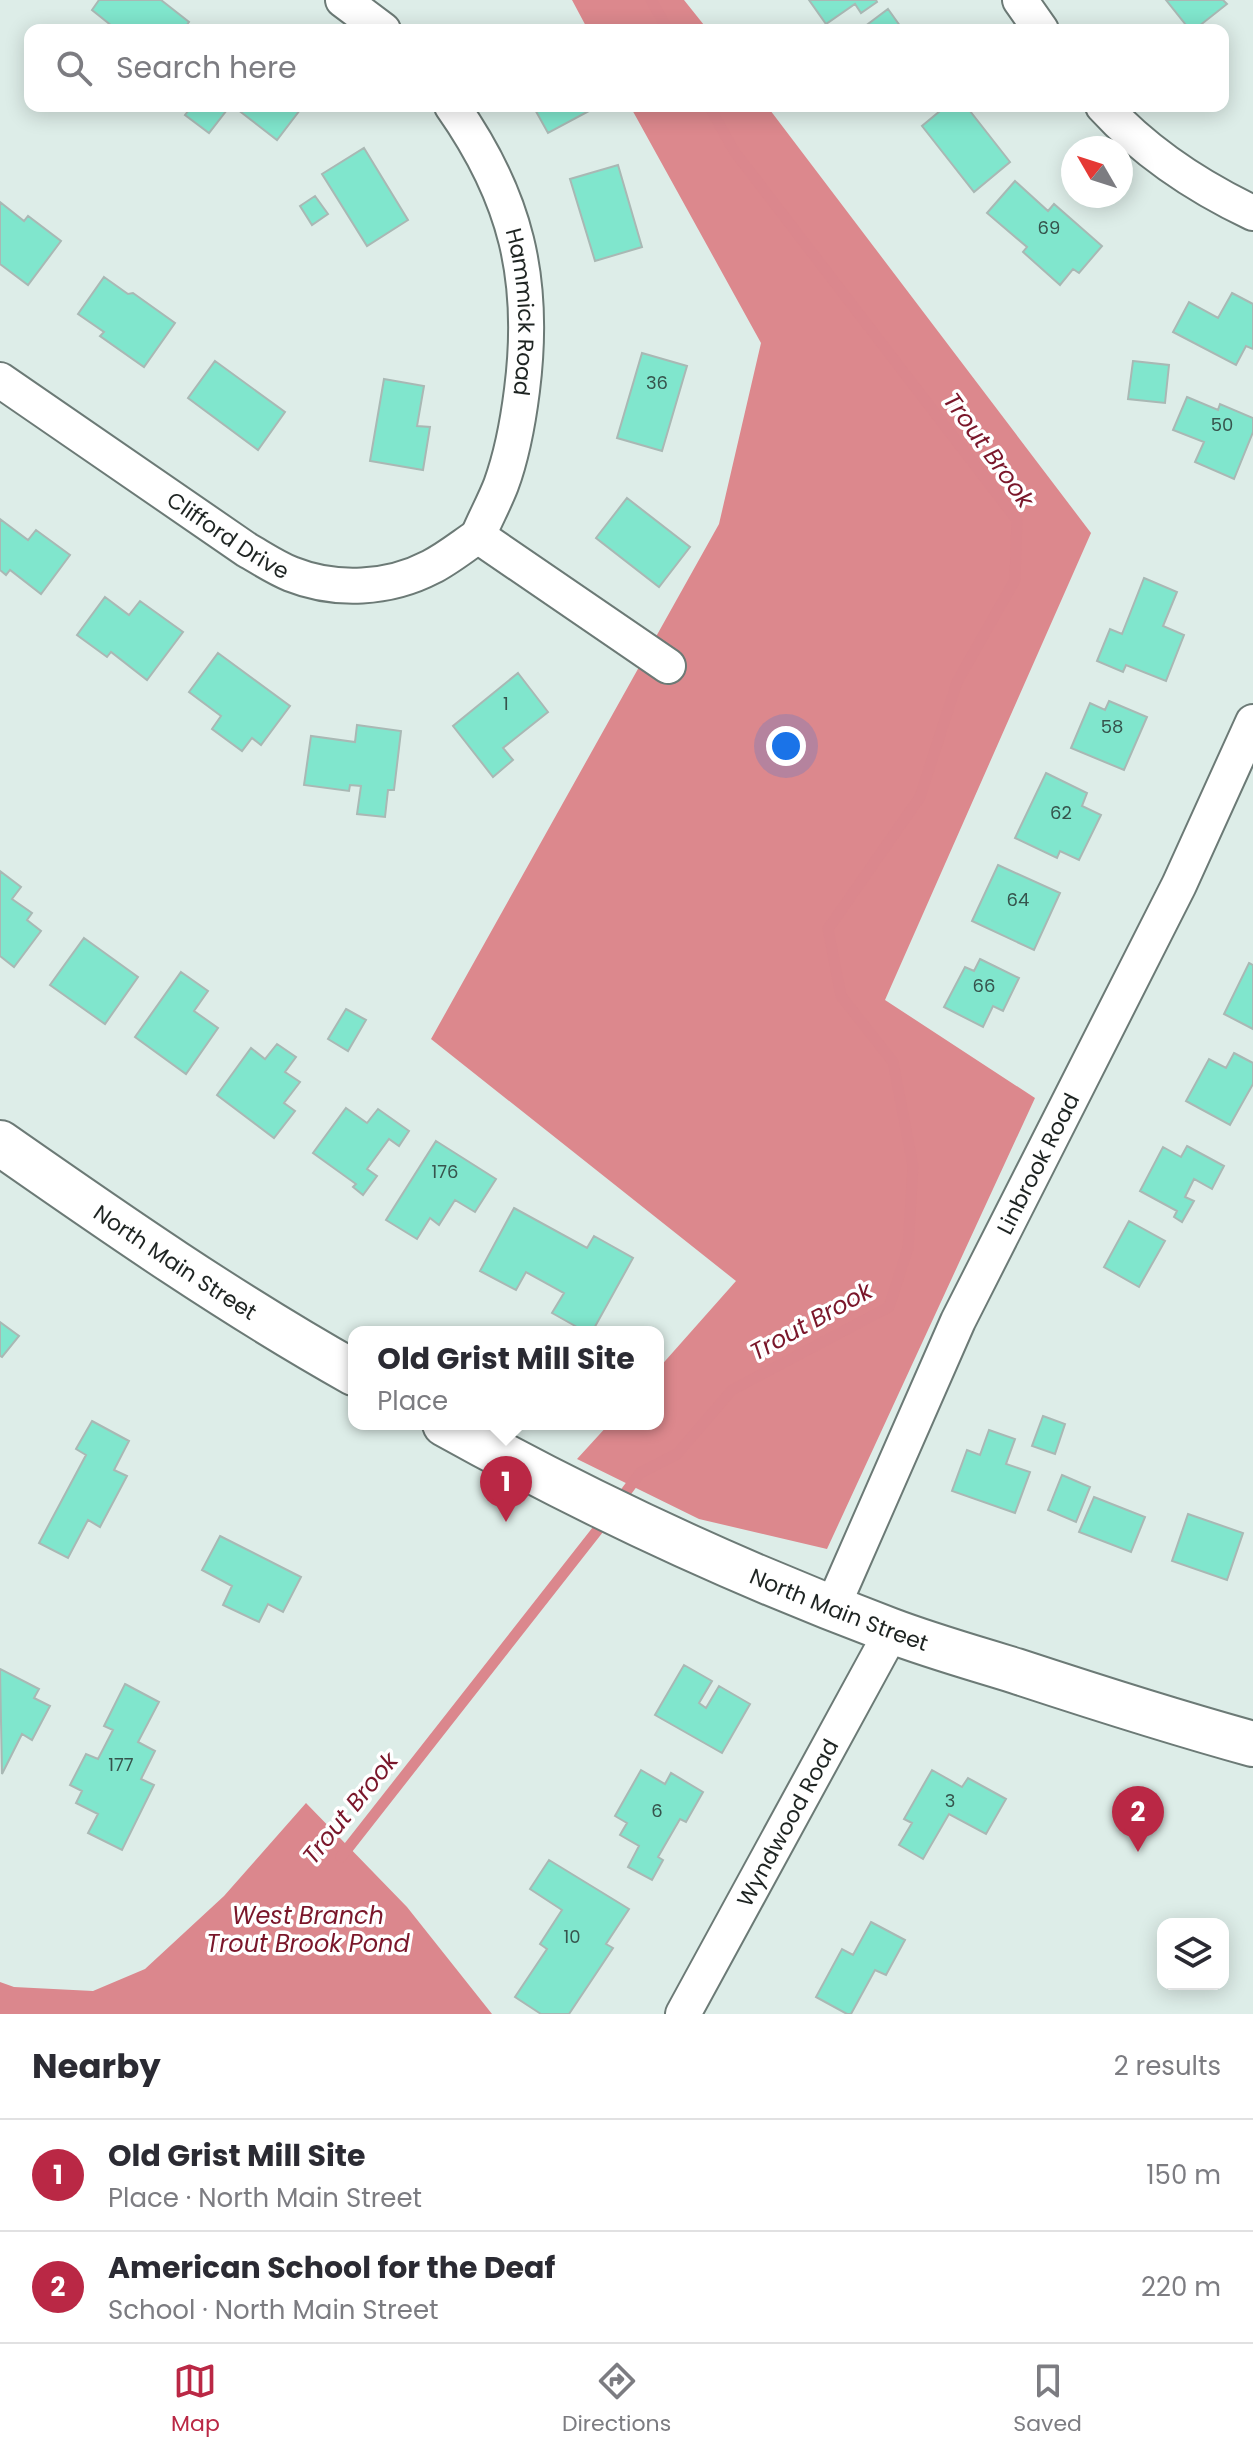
<!DOCTYPE html>
<html lang="en">
<head>
<meta charset="utf-8">
<style>
	:root { --surface:#fff; --page:#f2f2f3; --text:#2b2b33; --muted:#7c7c81; --line:#e1e1e2; --accent:#ba2845 }
	body { margin:0; font-family:Poppins,sans-serif; background:var(--page); color:var(--text) }
	.controls { position:absolute; right:24px; bottom:24px; display:grid; overflow:hidden; border-radius:16px; box-shadow:0 4px 20px #0003 }
	.controls button { width:72px; height:72px; display:grid; place-items:center; padding:0; border:0; border-bottom:2px solid var(--line); background:var(--surface); color:var(--text); font:40px sans-serif }
	.compass { position:absolute; left:1061px; top:136px; width:72px; height:72px; border-radius:50%; background:var(--surface); box-shadow:0 4px 20px #0003; rotate:309deg }
	.you { position:absolute; left:786px; top:746px; width:28px; height:28px; margin:-20px; border:6px solid #fff; border-radius:50%; background:#1a73e8; box-shadow:0 0 0 12px #1a73e833 }
	.badge { display:grid; place-items:center; width:52px; height:52px; border-radius:50%; background:var(--accent); color:#fff; font-size:26px; font-weight:700 }
	.pin { position:absolute; translate:-50% -66px; filter:drop-shadow(0 2px 4px #0008) }
	.pin::after { content:''; position:absolute; top:42px; width:28px; height:24px; background:inherit; clip-path:polygon(0 0,100% 0,50% 100%) }
	.popup { position:absolute; left:348px; top:1326px; width:316px; height:104px; box-sizing:border-box; display:grid; place-content:center; border-radius:16px; background:var(--surface); filter:drop-shadow(0 2px 6px #0005); font-size:26px; white-space:nowrap; color:var(--muted) }
	.popup b { font-size:30px; color:var(--text) }
	.popup::after { content:''; position:absolute; left:50%; top:100%; margin-left:-16px; border:16px solid transparent; border-top-color:var(--surface) }
	.list { margin:0; padding:0; list-style:none }
	h2 { display:flex; justify-content:space-between; align-items:center; height:104px; margin:0; padding:0 32px; font-size:34px }
	h2 small { font-size:26px; font-weight:400; color:var(--muted) }
	.list li { display:grid; grid-template-columns:52px 1fr auto; gap:24px; align-items:center; box-sizing:border-box; height:112px; padding:0 32px; border-top:2px solid var(--line) }
	.list b { display:block; font-size:30px; white-space:nowrap }
	.list p { margin:0; font-size:26px; white-space:nowrap; color:var(--muted) }
	.list em { font-size:26px; font-style:normal; color:var(--muted) }
	.icon { flex:none; width:44px; height:44px; fill:none; stroke:currentColor; stroke-width:2; stroke-linecap:round; stroke-linejoin:round }
	.map { position:relative; flex:none; width:1253px; height:2014px; overflow:hidden }
	.search { position:absolute; background:var(--surface); box-shadow:0 4px 20px #0003; left:24px; right:24px; top:24px; height:88px; display:flex; align-items:center; gap:20px; box-sizing:border-box; padding:0 28px; border-radius:16px; color:var(--muted); font-size:30px }
	.sheet { height:328px; background:var(--surface) }
	nav { display:flex; justify-content:space-around; align-items:center; box-sizing:border-box; height:112px; border-top:2px solid var(--line); background:var(--surface); font-size:22px; color:var(--muted) }
	nav a { display:grid; justify-items:center; gap:4px }
	nav .on { color:var(--accent) }
	.map>svg:first-child { display:block }
	.forest { fill:#dc888d }
	.water { fill:#db878d }
	.lines { fill:none; stroke-linecap:round; stroke-linejoin:round }
	.stream { stroke:#db878d; stroke-width:11 }
	.building { fill:#80e6cd; stroke:#a9b8b4; stroke-width:2 }
	.minor-casing { stroke:#6c7a76; stroke-width:38 }
	.primary-casing { stroke:#6c7a76; stroke-width:48 }
	.minor { stroke:#fff; stroke-width:34 }
	.primary { stroke:#fff; stroke-width:44 }
	.labels { text-anchor:middle; dominant-baseline:central; stroke-width:7; stroke-linejoin:round; paint-order:stroke }
	.number-label { font-size:18px; fill:#36544d }
	.street-label { font-size:22px; fill:#1e2422; stroke:#fff }
	.water-label { font-size:24px; font-style:italic; fill:#7a162a; stroke:#fff }
</style>
</head>
<body>
<div class="map">
<svg width="1253" height="2014" viewBox="0 0 1253 2014">
	<rect width="100%" height="100%" fill="#ddede8"/>
	<!-- forest -->
	<path class="forest" d="M572,0H684L708,30H588Z
		M630,106H767L1091,533L885,1000L1035,1098L827,1549L699,1519L577,1459L609,1424H658V1369L736,1281L431,1039L719,524L761,343Z"/>
	<!-- water -->
	<path class="water" d="M306,1803L407,1907L492,2014H0V1982L14,1987L93,1991L145,1969L224,1896Z"/>
	<g class="lines">
		<!-- stream -->
		<path class="stream" d="M651,0L668,30
			M617,1504L640,1473L677,1454L732,1390L889,1307L908,1248L913,1166L893,1062L841,996L828,929L920,797L957,682L1015,580L1017,520L734,151L709,106
			M341,1857L607,1518"/>
	</g>
	<!-- building -->
	<path class="building" d="M99,0H161L189,22L183,30H117L92,10Z
		M809,0H876L877,2L861,13L855,4L826,24Z
		M1166,0H1223L1227,4L1194,30H1190Z
		M888,9L903,30H860Z
		M192,106H230L209,133L185,115Z
		M233,106H303L277,140Z
		M533,106H587L589,111L548,133Z
		M946,106H966L1010,162L974,192L922,126Z
		M364,148L408,220L367,246L322,174Z
		M618,165L642,247L595,261L570,179Z
		M1015,181L1048,211L1054,204L1102,246L1079,273L1073,269L1060,285L1023,252L1027,247L987,213Z
		M315,196L328,214L312,225L300,206Z
		M0,202L24,221L28,216L61,241L28,285L0,264Z
		M104,277L128,294L133,293L175,323L144,367L100,336L104,332L78,314Z
		M1232,293L1253,304V349L1246,346L1236,365L1173,332L1189,302L1218,318Z
		M642,353L687,366L662,451L617,438Z
		M215,361L285,412L258,450L188,398Z
		M1133,361L1169,365L1165,403L1128,399Z
		M384,379L424,386L417,426L430,427L423,470L370,461Z
		M1187,397L1218,410L1220,404L1253,418V432L1234,479L1195,462L1204,442L1173,430Z
		M627,498L690,547L659,587L596,538Z
		M0,519L28,540L36,530L70,555L41,594L10,570L6,575L0,570Z
		M1144,578L1177,592L1163,626L1184,635L1166,681L1126,665L1123,672L1097,661L1110,629L1122,634Z
		M105,597L129,615L140,601L183,632L147,680L111,652L107,657L77,635Z
		M218,653L290,706L261,745L252,738L242,751L212,729L221,716L189,692Z
		M518,673L548,712L503,748L513,760L493,777L453,726Z
		M1109,701L1147,717L1124,770L1071,748L1090,703L1105,710Z
		M357,725L401,731L394,790H388L385,817L357,814L361,786L350,785L349,791L304,785L311,736L355,742Z
		M1046,773L1087,793L1082,806L1101,815L1079,860L1060,851L1057,858L1015,838Z
		M998,865L1060,893L1034,950L972,921Z
		M0,871L21,887L12,899L32,913L27,920L41,931L14,967L0,956Z
		M84,938L138,977L105,1024L50,985Z
		M980,959L1019,978L1003,1011L993,1006L983,1027L944,1007L965,967L974,971Z
		M1249,963L1253,965V1029L1224,1014Z
		M181,972L208,991L194,1011L218,1028L186,1074L135,1037Z
		M346,1009L366,1020L348,1051L328,1039Z
		M277,1044L296,1057L285,1072L300,1082L284,1103L295,1111L274,1138L217,1095L251,1048L265,1059Z
		M1234,1053L1253,1063V1084L1230,1125L1186,1101L1209,1059L1226,1068Z
		M346,1108L367,1123L378,1109L409,1131L399,1146L389,1139L367,1169L377,1176L363,1195L353,1187L356,1184L313,1153Z
		M436,1141L496,1179L475,1212L455,1200L439,1225L430,1218L417,1239L386,1220Z
		M1187,1146L1224,1166L1212,1189L1194,1179L1185,1197L1194,1201L1182,1222L1174,1217L1177,1211L1140,1191L1163,1147L1181,1157Z
		M514,1208L587,1248L594,1236L633,1258L592,1332H586L552,1313L564,1293L526,1272L516,1290L480,1271Z
		M1129,1221L1165,1241L1139,1287L1104,1267Z
		M0,1322L19,1336L2,1357L0,1356Z
		M1043,1416L1065,1424L1055,1454L1032,1446Z
		M92,1421L129,1441L114,1470L127,1476L100,1527L88,1520L68,1558L39,1543L86,1455L76,1449Z
		M989,1430L1015,1439L1006,1464L1030,1472L1015,1513L952,1491L967,1450L980,1455Z
		M1062,1475L1090,1487L1076,1522L1048,1510Z
		M1094,1497L1145,1517L1131,1552L1079,1532Z
		M1188,1514L1243,1533L1227,1580L1172,1561Z
		M220,1536L301,1577L283,1612L268,1604L259,1622L223,1605L232,1586L202,1570Z
		M684,1665L712,1681L699,1703L706,1708L719,1686L750,1704L722,1753L655,1715Z
		M0,1669L39,1689L34,1698L50,1706L32,1740L22,1734L2,1774Z
		M125,1684L159,1702L138,1742L155,1751L141,1779L154,1785L122,1850L88,1833L98,1814L76,1803L82,1791L70,1785L86,1754L98,1759L113,1730L104,1726Z
		M641,1770L665,1784L671,1773L703,1792L686,1822L680,1819L658,1857L663,1860L652,1880L628,1867L639,1846L620,1835L627,1823L615,1816Z
		M932,1770L962,1787L968,1778L1006,1799L986,1834L949,1814L923,1859L899,1845L912,1823L904,1819Z
		M549,1860L629,1909L606,1944L613,1948L569,2014H541L515,1997L547,1949L540,1944L562,1910L530,1889Z
		M871,1922L905,1940L886,1975L875,1970L851,2014H847L816,1997L842,1949L853,1955Z"/>
	<g class="lines">
		<defs>
			<g id="minor">
				<path d="M343,0L383,30"/>
				<path d="M1020,0L1041,30"/>
				<path id="s1" d="M452,106C516,197 536,279 522,390C518,422 512,455 501,485C494,503 485,519 478,536L668,666"/>
				<path d="M1103,106C1146,153 1196,186 1253,213"/>
				<path id="s2" d="M0,380L247,550C261,558 276,568 291,574C336,592 389,589 431,567C447,559 463,546 478,536"/>
				<path id="s3" d="M832,1608L958,1321L1179,885L1253,722"/>
				<path id="s4" d="M683,2014L892,1631"/>
			</g>
			<g id="primary">
				<path id="s5" d="M0,1143C116,1224 231,1304 354,1373"/>
				<path id="s6" d="M445,1424C587,1503 737,1573 889,1630C931,1646 974,1658 1016,1671C1095,1697 1173,1722 1253,1744"/>
			</g>
		</defs>
		<!-- minor casing -->
		<use href="#minor" class="minor-casing"/>
		<!-- primary casing -->
		<use href="#primary" class="primary-casing"/>
		<!-- minor -->
		<use href="#minor" class="minor"/>
		<!-- primary -->
		<use href="#primary" class="primary"/>
	</g>
	<g class="labels">
		<!-- number labels -->
		<g class="number-label">
			<text x="1049" y="227">69</text>
			<text x="657" y="382">36</text>
			<text x="1222" y="424">50</text>
			<text x="506" y="703">1</text>
			<text x="1112" y="726">58</text>
			<text x="1061" y="812">62</text>
			<text x="1018" y="899">64</text>
			<text x="984" y="985">66</text>
			<text x="445" y="1171">176</text>
			<text x="121" y="1764">177</text>
			<text x="950" y="1800">3</text>
			<text x="657" y="1810">6</text>
			<text x="572" y="1936">10</text>
		</g>
		<!-- street labels -->
		<g class="street-label">
			<text stroke="none"><textPath href="#s1" startOffset="222">Hammick Road</textPath></text>
			<text stroke="none"><textPath href="#s2" startOffset="276">Clifford Drive</textPath></text>
			<text stroke="none"><textPath href="#s3" startOffset="490">Linbrook Road</textPath></text>
			<text stroke="none"><textPath href="#s5" startOffset="212">North Main Street</textPath></text>
			<text stroke="none"><textPath href="#s6" startOffset="436">North Main Street</textPath></text>
			<text stroke="none"><textPath href="#s4" startOffset="218">Wyndwood Road</textPath></text>
		</g>
		<!-- water labels -->
		<g class="water-label">
			<text transform="translate(989 450) rotate(54)">Trout Brook</text>
			<text transform="translate(811 1321) rotate(-29)">Trout Brook</text>
			<text transform="translate(350 1808) rotate(-51)">Trout Brook</text>
			<text x="308" y="1915">West Branch<tspan x="308" dy="28">Trout Brook Pond</tspan></text>
		</g>
	</g>
</svg>
<div class="controls">
<button><svg class="icon" aria-label="layers" viewBox="0 0 24 24"><path d="M12 4l9 5-9 5-9-5zM3 14l9 5 9-5"/></svg></button>
</div>
<svg class="compass" viewBox="-18 -18 36 36"><path d="M0-13l5 13h-10z" fill="#e53935"/><path d="M0 13l5-13h-10z" fill="#7c7c81"/></svg>
<div class="you"></div>
<div class="pin badge" style="left:506px;top:1522px">1</div>
<div class="popup"><b>Old Grist Mill Site</b>Place</div>
<div class="pin badge" style="left:1138px;top:1852px">2</div>
<div class="search"><svg class="icon" aria-label="search" viewBox="0 0 24 24"><circle cx="10" cy="10" r="6"/><path d="M15 15l6 6"/></svg>Search here</div>
</div>
<section class="sheet">
<h2>Nearby<small>2 results</small></h2>
<ul class="list">
<li><span class="badge">1</span><div><b>Old Grist Mill Site</b><p>Place · North Main Street</p></div><em>150 m</em></li>
<li><span class="badge">2</span><div><b>American School for the Deaf</b><p>School · North Main Street</p></div><em>220 m</em></li>
</ul>
</section>
<nav>
<a class="on"><svg class="icon" aria-label="map" viewBox="0 0 24 24"><path d="M3 6l6-2 6 2 6-2v14l-6 2-6-2-6 2zM9 4v14M15 6v14"/></svg>Map</a>
<a><svg class="icon" aria-label="directions" viewBox="0 0 24 24"><path d="M12 3l9 9-9 9-9-9zM9 14v-3h6M13 9l2 2-2 2"/></svg>Directions</a>
<a><svg class="icon" aria-label="saved" viewBox="0 0 24 24"><path d="M7 4h10v16l-5-4-5 4z"/></svg>Saved</a>
</nav>
</body>
</html>
